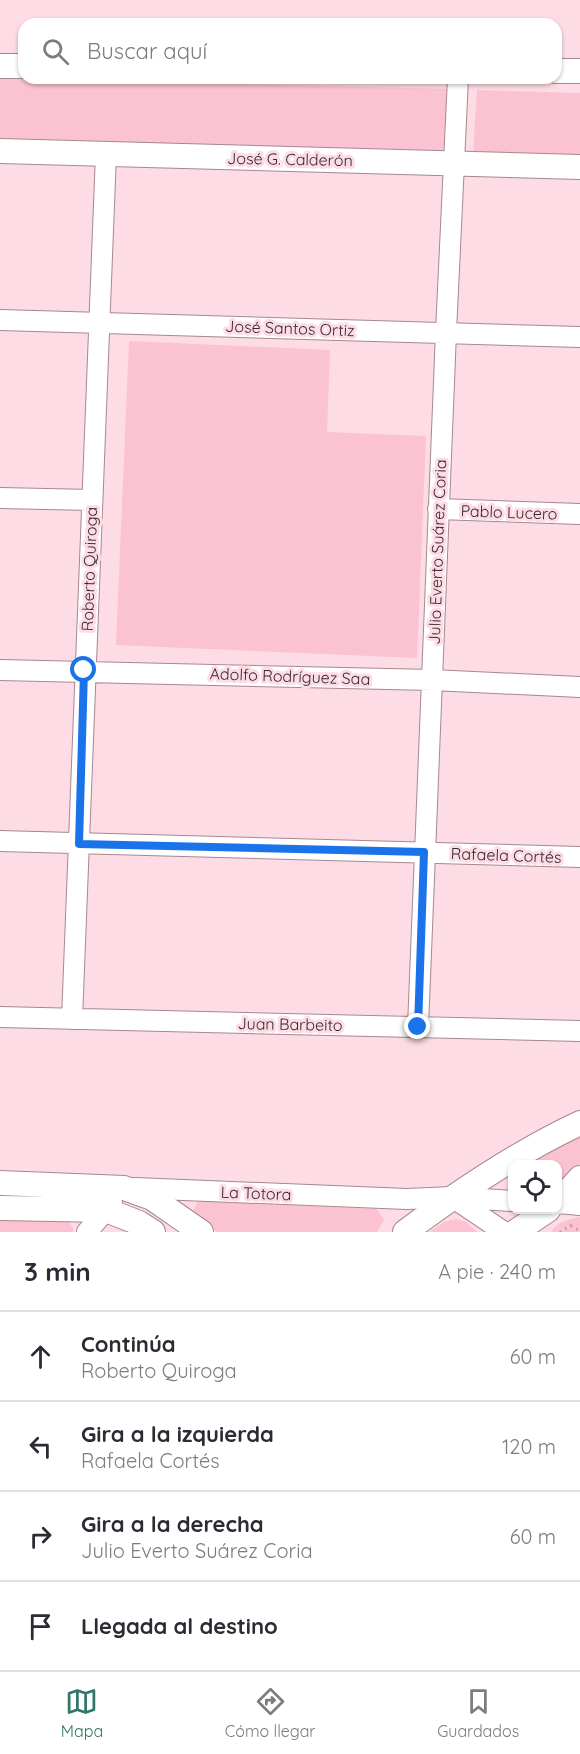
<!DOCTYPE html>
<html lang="es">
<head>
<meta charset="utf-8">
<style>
	:root { --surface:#fff; --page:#f7f7f7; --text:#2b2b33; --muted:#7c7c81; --line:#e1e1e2; --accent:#30766b }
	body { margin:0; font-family:Quicksand,sans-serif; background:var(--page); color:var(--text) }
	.controls { position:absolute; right:18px; bottom:18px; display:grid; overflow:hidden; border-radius:12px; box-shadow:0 2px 4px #0004 }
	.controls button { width:54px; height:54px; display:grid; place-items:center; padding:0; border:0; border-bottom:2px solid var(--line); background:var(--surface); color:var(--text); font:30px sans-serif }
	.stop { position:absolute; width:18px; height:18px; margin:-14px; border:4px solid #1a73e8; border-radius:50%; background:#fff }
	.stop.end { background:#1a73e8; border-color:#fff; box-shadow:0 2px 6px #0008 }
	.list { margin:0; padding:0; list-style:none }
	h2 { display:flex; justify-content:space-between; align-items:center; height:78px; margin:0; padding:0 24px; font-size:26px }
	h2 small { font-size:20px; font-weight:400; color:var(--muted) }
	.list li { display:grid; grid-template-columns:39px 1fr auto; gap:18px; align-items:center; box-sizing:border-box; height:90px; padding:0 24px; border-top:2px solid var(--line) }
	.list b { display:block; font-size:22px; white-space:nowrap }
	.list p { margin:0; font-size:20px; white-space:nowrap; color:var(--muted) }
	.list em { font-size:20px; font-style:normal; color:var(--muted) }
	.icon { flex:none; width:33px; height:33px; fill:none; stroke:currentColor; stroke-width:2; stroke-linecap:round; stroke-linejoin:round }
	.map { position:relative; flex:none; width:580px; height:1232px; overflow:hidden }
	.search { position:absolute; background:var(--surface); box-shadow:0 2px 4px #0004; left:18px; right:18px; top:18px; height:66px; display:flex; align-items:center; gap:15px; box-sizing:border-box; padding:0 21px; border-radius:18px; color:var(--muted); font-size:22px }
	.sheet { height:438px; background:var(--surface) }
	nav { display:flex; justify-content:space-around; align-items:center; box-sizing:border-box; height:84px; border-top:2px solid var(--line); background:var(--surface); font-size:16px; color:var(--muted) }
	nav a { display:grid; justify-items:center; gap:3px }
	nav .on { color:var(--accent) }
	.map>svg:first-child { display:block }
	.green { fill:#fbc2d2 }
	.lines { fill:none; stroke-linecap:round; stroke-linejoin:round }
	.minor-casing { stroke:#a68890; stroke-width:22 }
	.tertiary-casing { stroke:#a68890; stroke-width:26 }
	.path { stroke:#baa0a7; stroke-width:3; stroke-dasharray:1.5 4.5; stroke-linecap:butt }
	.minor { stroke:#fff; stroke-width:20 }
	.tertiary { stroke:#fff; stroke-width:24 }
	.route { stroke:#1a73e8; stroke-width:8 }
	.labels { text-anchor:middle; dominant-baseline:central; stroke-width:6; stroke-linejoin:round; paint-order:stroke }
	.street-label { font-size:16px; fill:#35292c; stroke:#fddce5 }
</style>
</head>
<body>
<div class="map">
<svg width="580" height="1232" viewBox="0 0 580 1232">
	<rect width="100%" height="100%" fill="#fddce5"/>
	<!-- green -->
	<path class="green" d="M0,78L450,89L447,153L0,141Z
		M477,90L580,93V155L473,153Z
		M129,341L330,350L327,432L426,436L417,658L116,645Z
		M580,1136V1164L563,1183L558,1185V1164H529Z
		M198,1201L377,1209L384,1220L377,1232H217L192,1213Z
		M0,1216L67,1219L73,1228V1232H0Z
		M580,1217V1232H551C557,1222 569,1219 580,1217Z
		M456,1219L466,1222L477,1232H430L444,1222Z"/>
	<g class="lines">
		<defs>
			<path id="minor" d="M0,320L580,337
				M0,498L92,500
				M438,509L580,514
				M0,670L432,680L580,687
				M0,841L580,857
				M0,1017L580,1031
				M72,1019L106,154
				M418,1027L446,332L458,78
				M135,1188L407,1199L452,1197L512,1201
				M452,1197L504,1232
				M558,1203L580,1205
				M87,1232L112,1203"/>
			<path id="tertiary" d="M0,66H24
				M556,71H580
				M0,151L580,167
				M0,1183L124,1188L152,1198L201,1232
				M558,1202L580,1178
				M0,1208L106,1210L139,1223L153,1232
				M405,1232C460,1191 518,1152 580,1123
				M515,1232L548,1210"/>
		</defs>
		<!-- minor casing -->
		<use href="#minor" class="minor-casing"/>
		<!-- tertiary casing -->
		<use href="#tertiary" class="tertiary-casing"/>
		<!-- path -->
		<path class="path" d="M571,1226L580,1231
			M560,1232L573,1224"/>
		<!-- minor -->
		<use href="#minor" class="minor"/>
		<!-- tertiary -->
		<use href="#tertiary" class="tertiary"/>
	</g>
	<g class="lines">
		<!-- route -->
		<path class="route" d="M84,670L79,844L424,852L418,1027"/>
	</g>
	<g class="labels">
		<!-- street labels -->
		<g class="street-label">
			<text transform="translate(290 159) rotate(1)">José G. Calderón</text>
			<text transform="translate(290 328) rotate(2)">José Santos Ortiz</text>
			<text transform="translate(509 512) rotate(2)">Pablo Lucero</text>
			<text transform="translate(437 552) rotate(-88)">Julio Everto Suárez Coria</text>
			<text transform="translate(89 569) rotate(-88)">Roberto Quiroga</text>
			<text transform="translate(290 676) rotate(2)">Adolfo Rodríguez Saa</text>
			<text transform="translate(506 855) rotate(2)">Rafaela Cortés</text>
			<text transform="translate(290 1024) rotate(1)">Juan Barbeito</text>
			<text transform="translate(256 1193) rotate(2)">La Totora</text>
		</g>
	</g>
</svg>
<div class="controls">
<button><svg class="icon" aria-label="locate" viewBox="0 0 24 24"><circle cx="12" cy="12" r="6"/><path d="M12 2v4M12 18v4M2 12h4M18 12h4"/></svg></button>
</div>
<div class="stop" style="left:84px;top:670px"></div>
<div class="stop end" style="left:418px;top:1027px"></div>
<div class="search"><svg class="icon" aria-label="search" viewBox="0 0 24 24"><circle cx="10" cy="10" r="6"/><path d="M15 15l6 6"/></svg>Buscar aquí</div>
</div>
<section class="sheet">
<h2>3 min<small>A pie · 240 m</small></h2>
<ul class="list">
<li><svg class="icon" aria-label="ahead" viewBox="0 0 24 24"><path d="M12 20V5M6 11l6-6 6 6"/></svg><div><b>Continúa</b><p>Roberto Quiroga</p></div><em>60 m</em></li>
<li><svg class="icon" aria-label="left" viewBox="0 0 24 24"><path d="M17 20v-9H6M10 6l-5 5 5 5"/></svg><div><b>Gira a la izquierda</b><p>Rafaela Cortés</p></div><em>120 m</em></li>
<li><svg class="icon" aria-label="right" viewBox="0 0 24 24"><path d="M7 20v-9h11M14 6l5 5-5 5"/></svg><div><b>Gira a la derecha</b><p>Julio Everto Suárez Coria</p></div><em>60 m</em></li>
<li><svg class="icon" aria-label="arrive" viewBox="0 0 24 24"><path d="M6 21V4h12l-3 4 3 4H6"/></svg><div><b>Llegada al destino</b></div></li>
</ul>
</section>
<nav>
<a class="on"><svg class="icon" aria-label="map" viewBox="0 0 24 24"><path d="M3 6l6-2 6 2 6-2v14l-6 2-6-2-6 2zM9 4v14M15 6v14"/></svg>Mapa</a>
<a><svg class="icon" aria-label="directions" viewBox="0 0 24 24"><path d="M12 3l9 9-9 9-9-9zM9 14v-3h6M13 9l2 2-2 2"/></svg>Cómo llegar</a>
<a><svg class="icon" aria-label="saved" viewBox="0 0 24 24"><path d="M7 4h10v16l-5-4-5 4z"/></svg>Guardados</a>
</nav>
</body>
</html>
